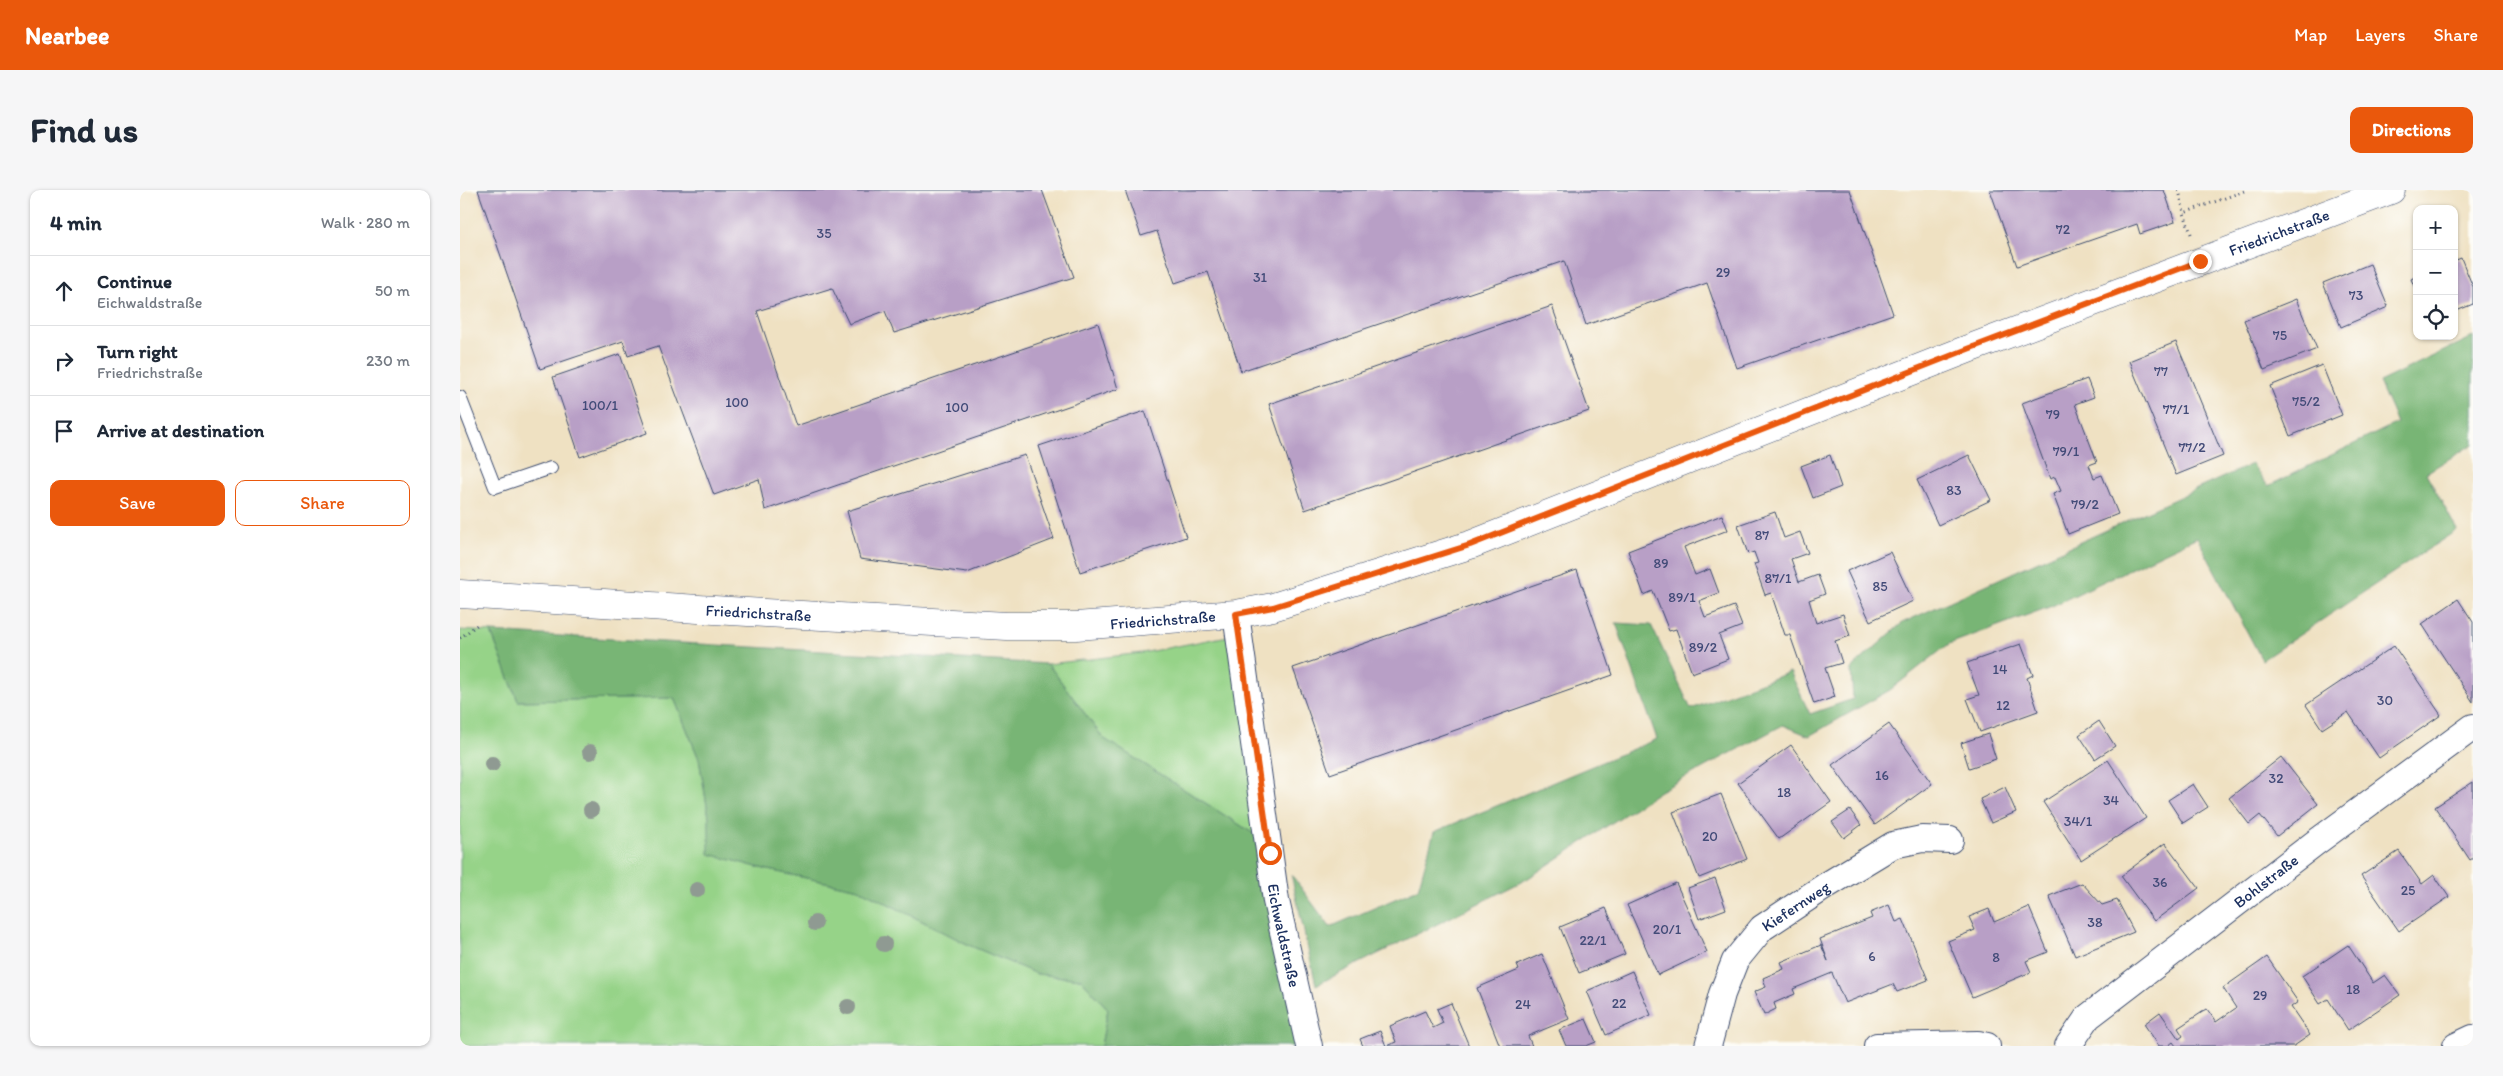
<!DOCTYPE html>
<html lang="en">
<head>
<meta charset="utf-8">
<style>
	:root { --surface:#fff; --page:#f6f6f7; --text:#1f2937; --muted:#747a83; --line:#e0e1e3; --accent:#ea580c }
	body { margin:0; font-family:Itim,sans-serif; background:var(--page); color:var(--text) }
	.controls { position:absolute; right:15px; top:15px; display:grid; overflow:hidden; border-radius:10px; box-shadow:0 1px 4px #0004 }
	.controls button { width:45px; height:45px; display:grid; place-items:center; padding:0; border:0; border-bottom:1px solid var(--line); background:var(--surface); color:var(--text); font:25px sans-serif }
	.stop { position:absolute; width:15px; height:15px; margin:-11px; border:4px solid #ea580c; border-radius:50%; background:#fff }
	.stop.end { background:#ea580c; border-color:#fff; box-shadow:0 1px 5px #0008 }
	.list { margin:0; padding:0; list-style:none }
	h2 { display:flex; justify-content:space-between; align-items:center; height:65px; margin:0; padding:0 20px; font-size:21px }
	h2 small { font-size:16px; font-weight:400; color:var(--muted) }
	.list li { display:grid; grid-template-columns:32px 1fr auto; gap:15px; align-items:center; box-sizing:border-box; height:70px; padding:0 20px; border-top:1px solid var(--line) }
	.list b { display:block; font-size:19px; white-space:nowrap }
	.list p { margin:0; font-size:16px; white-space:nowrap; color:var(--muted) }
	.list em { font-size:16px; font-style:normal; color:var(--muted) }
	.actions { display:flex; gap:10px; padding:15px 20px }
	.actions a { flex:1; padding:11px 0; border:1px solid var(--accent); border-radius:10px; text-align:center; font-size:18px; color:var(--accent) }
	.actions .main { background:var(--accent); color:#fff }
	.icon { flex:none; width:28px; height:28px; fill:none; stroke:currentColor; stroke-width:2; stroke-linecap:round; stroke-linejoin:round }
	.map { position:relative; flex:none; width:2013px; height:856px; overflow:hidden; border-radius:10px }
	header { display:flex; align-items:center; gap:30px; box-sizing:border-box; height:70px; padding:0 25px; background:var(--accent); color:#fff }
	header strong { font-size:24px }
	nav { display:flex; gap:28px; margin-inline-start:auto; font-size:18px }
	.intro { display:flex; align-items:center; justify-content:space-between; box-sizing:border-box; height:120px; padding:0 30px }
	h1 { margin:0; font-size:35px }
	.button { padding:12px 22px; border-radius:10px; background:var(--accent); color:#fff; font-size:18px; font-weight:700 }
	main { display:flex; gap:30px; padding:0 30px }
	aside { flex:1; background:var(--surface); border-radius:10px; box-shadow:0 1px 4px #0004 }
	.map>svg:first-child { display:block }
	.green { fill:#96d388; stroke:#588173 }
	.forest { fill:#78b574; stroke:#4a7269 }
	.building { fill:#b89fc6 }
	.lines { fill:none; stroke-linecap:round; stroke-linejoin:round }
	.lane-casing { stroke:#3b4a6d; stroke-width:14 }
	.street-casing { stroke:#3b4a6d; stroke-width:28 }
	.secondary-casing { stroke:#3b4a6d; stroke-width:29 }
	.path { stroke:#3b4a6d; stroke-width:3; stroke-dasharray:1 4; stroke-linecap:butt }
	.lane { stroke:#fff; stroke-width:12 }
	.street { stroke:#fff; stroke-width:26 }
	.secondary { stroke:#fff; stroke-width:28 }
	.tree { fill:#8f9a92 }
	.route { stroke:#ea580c; stroke-width:6 }
	.labels { text-anchor:middle; dominant-baseline:central; stroke-width:4.5; stroke-linejoin:round; paint-order:stroke }
	.number-label { font-size:14px; fill:#424b78 }
	.street-label { font-size:16px; fill:#1b2f5e; stroke:#fdfcf7 }
</style>
</head>
<body>
<header>
<strong>Nearbee</strong>
<nav><a>Map</a><a>Layers</a><a>Share</a></nav>
</header>
<div class="intro"><h1>Find us</h1><a class="button">Directions</a></div>
<main>
<aside>
<h2>4 min<small>Walk · 280 m</small></h2>
<ul class="list">
<li><svg class="icon" aria-label="ahead" viewBox="0 0 24 24"><path d="M12 20V5M6 11l6-6 6 6"/></svg><div><b>Continue</b><p>Eichwaldstraße</p></div><em>50 m</em></li>
<li><svg class="icon" aria-label="right" viewBox="0 0 24 24"><path d="M7 20v-9h11M14 6l5 5-5 5"/></svg><div><b>Turn right</b><p>Friedrichstraße</p></div><em>230 m</em></li>
<li><svg class="icon" aria-label="arrive" viewBox="0 0 24 24"><path d="M6 21V4h12l-3 4 3 4H6"/></svg><div><b>Arrive at destination</b></div></li>
</ul>
<div class="actions"><a class="main">Save</a><a>Share</a></div>
</aside>
<div class="map">
<svg width="2013" height="856" viewBox="0 0 2013 856">
	<rect width="100%" height="100%" fill="#fdfcf7"/>
	<filter id="ink" filterUnits="userSpaceOnUse"><feTurbulence type="fractalNoise" baseFrequency=".02" numOctaves="2"/><feDisplacementMap in="SourceGraphic" scale="10" xChannelSelector="R" yChannelSelector="G"/><feConvolveMatrix kernelMatrix="1 2 1 2 8 2 1 2 1" color-interpolation-filters="sRGB"/></filter>
	<filter id="wash" filterUnits="userSpaceOnUse"><feTurbulence type="fractalNoise" baseFrequency=".0096" numOctaves="4" result="noise"/><feDisplacementMap in="SourceGraphic" scale="20" xChannelSelector="R" yChannelSelector="G"/><feGaussianBlur stdDeviation="1.12" result="paint"/><feColorMatrix in="noise" values="0 0 0 0 0 0 0 0 0 0 0 0 0 0 0 0 0 1.4 0 .05"/><feComposite in="paint" operator="in"/></filter>
	<g filter="url(#wash)">
		<rect width="100%" height="100%" fill="#efe1c2"/>
		<!-- green -->
		<path class="green" d="M0,440L31,442L58,511L214,508L239,569L249,627L250,664L308,680L399,699L511,756L577,784L621,789L648,819L641,856H0Z
			M773,445L802,649L643,548L588,474L682,463Z"/>
		<!-- forest -->
		<path class="forest" d="M2013,147V254L1966,283L1997,340L1802,470L1737,347L1592,416L1489,454L1430,500L1349,546L1323,535L1200,601L1067,689L856,795L831,684L870,737L958,699L974,642L1197,549L1156,433L1191,435L1231,519L1330,482L1350,524L1393,509L1391,479L1442,433L1792,274L1808,296L1937,233L1919,192Z
			M31,442L588,474L643,548L802,649L843,856H641L648,819L621,789L577,784L511,756L399,699L308,680L249,664V627L239,569L214,508L58,511Z"/>
		<g id="blocks">
			<!-- building -->
			<path class="building" d="M18,0H582L614,87L434,143L425,121L389,134L372,98L297,121L336,236L638,133L658,199L305,320L299,289L254,305L198,156L168,166L163,151L80,179Z
				M665,0H1390L1433,124L1277,178L1247,93L1126,135L1104,71L781,181L748,82L715,93L697,41L681,46Z
				M1530,0H1704L1715,32L1680,44L1677,34L1557,76Z
				M2001,68L2013,97V114L1994,122V71Z
				M1910,74L1928,117L1881,137L1863,93Z
				M1957,86V103L1951,89Z
				M1836,109L1857,159L1804,180L1784,130Z
				M1092,116L1129,221L845,320L809,214Z
				M1716,152L1763,266L1716,285L1669,171Z
				M160,164L187,243L120,267L93,187Z
				M1862,175L1882,225L1830,246L1810,196Z
				M1627,189L1634,207L1615,214L1637,272L1629,275L1634,288L1642,285L1658,324L1608,344L1593,304L1601,301L1595,287L1590,289L1562,213Z
				M685,221L726,347L620,382L579,256Z
				M565,265L594,349L507,383L400,369L387,321Z
				M1370,265L1381,297L1353,308L1341,276Z
				M1509,265L1531,310L1478,335L1457,290Z
				M1315,322L1324,348L1340,342L1348,363L1331,369L1339,392L1358,385L1365,404L1349,410L1356,433L1383,424L1390,446L1375,451L1382,473L1365,478L1375,507L1354,514L1330,445H1325L1311,403L1305,405L1294,374L1298,373L1294,362L1288,364L1278,335Z
				M1262,325L1268,340L1224,357L1235,385L1250,379L1259,403L1239,411L1245,427L1274,416L1282,436L1259,445L1268,469L1232,483L1216,439L1209,441L1193,401L1184,405L1168,361Z
				M1430,362L1453,411L1410,431L1387,381Z
				M1117,380L1153,485L870,584L833,478Z
				M1998,409L2013,432V512L1962,434Z
				M1561,454L1573,485L1567,488L1578,521L1520,542L1507,509L1519,505L1507,473Z
				M1934,456L1981,525L1919,568L1888,522L1862,539L1846,515Z
				M1639,531L1655,556L1635,569L1619,545Z
				M1429,534L1472,594L1415,635L1372,575Z
				M1528,544L1536,569L1509,578L1501,553Z
				M1331,555L1371,612L1319,649L1278,593Z
				M1821,567L1858,614L1817,646L1800,625L1789,634L1769,608Z
				M1648,570L1686,628L1621,670L1583,612Z
				M2013,592V668L2010,670L1975,617Z
				M1733,594L1748,617L1723,633L1708,610Z
				M1545,597L1556,622L1531,633L1520,609Z
				M1261,604L1287,669L1239,688L1213,622Z
				M1390,620L1401,635L1384,648L1372,632Z
				M1705,653L1739,698L1694,731L1661,686Z
				M1939,661L1962,694L1974,685L1989,707L1939,741L1901,686Z
				M1255,688L1266,719L1239,729L1228,698Z
				M1216,693L1247,762L1198,785L1167,715Z
				M1622,693L1642,715L1657,710L1674,742L1615,766L1589,706Z
				M1429,715L1436,732L1443,729L1468,790L1437,802L1433,794L1385,813L1372,783L1333,799L1335,804L1314,813L1316,819L1304,825L1294,802L1306,797L1303,788L1324,779L1321,772L1361,755L1368,771L1360,749L1412,728L1410,723Z
				M1569,717L1588,762L1566,771L1571,782L1512,807L1488,751L1515,740L1509,727L1529,719L1534,732Z
				M1146,718L1165,764L1119,783L1100,737Z
				M1888,755L1913,793L1925,785L1940,805L1888,840L1868,809L1860,814L1842,786Z
				M1082,764L1109,829L1068,846L1072,856H1040L1017,798L1059,780L1057,775Z
				M1807,767L1838,812L1831,817L1850,845L1834,856H1716L1713,852L1708,856H1699L1684,834L1700,822L1719,849L1723,846L1718,838L1747,819L1756,832L1776,818L1763,798Z
				M1172,781L1191,825L1146,845L1127,801Z
				M991,813L1009,856H926L936,852L930,836L965,821L973,838L983,833L977,819Z
				M1126,829L1136,852L1126,856H1106L1099,840Z
				M920,841L926,856H903L900,849Z"/>
		</g>
	</g>
	<g filter="url(#ink)">
		<use href="#blocks" fill-opacity="0" stroke="#3b4a6d" stroke-width="1"/>
		<g class="lines">
			<defs>
				<path id="lane" d="M0,207L35,297L91,278"/>
				<g id="street">
					<path id="s1" d="M776,424L816,711L849,856"/>
					<path id="s2" d="M1248,856L1262,804L1275,771L1302,738L1367,695L1433,655L1462,649L1490,650"/>
					<path d="M1417,856L1518,854L1527,856"/>
					<path id="s3" d="M1608,856L1628,827L1855,653L2013,537"/>
					<path d="M1996,856L2013,848"/>
				</g>
				<g id="secondary">
					<path id="s4" d="M0,404L270,421L547,436H616L776,424L813,417L1010,355L1508,159L1931,0"/>
				</g>
			</defs>
			<!-- lane casing -->
			<use href="#lane" class="lane-casing"/>
			<!-- street casing -->
			<use href="#street" class="street-casing"/>
			<!-- secondary casing -->
			<use href="#secondary" class="secondary-casing"/>
			<!-- path -->
			<path class="path" d="M1719,0L1724,23
				M1731,44L1724,23L1787,0
				M0,448L17,435"/>
			<!-- lane -->
			<use href="#lane" class="lane"/>
			<!-- street -->
			<use href="#street" class="street"/>
			<!-- secondary -->
			<use href="#secondary" class="secondary"/>
		</g>
		<!-- trees -->
		<g class="tree">
			<circle cx="130" cy="562" r="8"/>
			<circle cx="32" cy="574" r="8"/>
			<circle cx="131" cy="620" r="8"/>
			<circle cx="237" cy="700" r="8"/>
			<circle cx="355" cy="733" r="8"/>
			<circle cx="424" cy="754" r="8"/>
			<circle cx="388" cy="817" r="8"/>
		</g>
	</g>
	<g class="lines" filter="url(#ink)">
		<!-- route -->
		<path class="route" d="M810,663L776,424L813,417L1010,355L1508,159L1740,71"/>
	</g>
	<g class="labels">
		<!-- number labels -->
		<g class="number-label">
			<text x="1603" y="39">72</text>
			<text x="364" y="43">35</text>
			<text x="1263" y="82">29</text>
			<text x="800" y="87">31</text>
			<text x="1896" y="105">73</text>
			<text x="1820" y="145">75</text>
			<text x="1701" y="181">77</text>
			<text x="1846" y="211">75/2</text>
			<text x="277" y="212">100</text>
			<text x="140" y="215">100/1</text>
			<text x="497" y="217">100</text>
			<text x="1716" y="219">77/1</text>
			<text x="1593" y="224">79</text>
			<text x="1732" y="257">77/2</text>
			<text x="1606" y="261">79/1</text>
			<text x="1494" y="300">83</text>
			<text x="1625" y="314">79/2</text>
			<text x="1302" y="345">87</text>
			<text x="1201" y="373">89</text>
			<text x="1318" y="388">87/1</text>
			<text x="1420" y="396">85</text>
			<text x="1222" y="407">89/1</text>
			<text x="1243" y="457">89/2</text>
			<text x="1540" y="479">14</text>
			<text x="1925" y="510">30</text>
			<text x="1543" y="515">12</text>
			<text x="1422" y="585">16</text>
			<text x="1816" y="588">32</text>
			<text x="1324" y="602">18</text>
			<text x="1651" y="610">34</text>
			<text x="1618" y="631">34/1</text>
			<text x="1250" y="646">20</text>
			<text x="1700" y="692">36</text>
			<text x="1948" y="700">25</text>
			<text x="1635" y="732">38</text>
			<text x="1207" y="739">20/1</text>
			<text x="1133" y="750">22/1</text>
			<text x="1412" y="766">6</text>
			<text x="1536" y="767">8</text>
			<text x="1893" y="799">18</text>
			<text x="1800" y="805">29</text>
			<text x="1159" y="813">22</text>
			<text x="1063" y="814">24</text>
		</g>
		<!-- street labels -->
		<g class="street-label">
			<text stroke="none"><textPath href="#s4" startOffset="1889">Friedrichstraße</textPath></text>
			<text stroke="none"><textPath href="#s4" startOffset="299">Friedrichstraße</textPath></text>
			<text stroke="none"><textPath href="#s4" startOffset="704">Friedrichstraße</textPath></text>
			<text stroke="none"><textPath href="#s3" startOffset="259">Bohlstraße</textPath></text>
			<text stroke="none"><textPath href="#s2" startOffset="172">Kiefernweg</textPath></text>
			<text stroke="none"><textPath href="#s1" startOffset="325">Eichwaldstraße</textPath></text>
		</g>
	</g>
</svg>
<div class="controls">
<button>+</button>
<button>−</button>
<button><svg class="icon" aria-label="locate" viewBox="0 0 24 24"><circle cx="12" cy="12" r="6"/><path d="M12 2v4M12 18v4M2 12h4M18 12h4"/></svg></button>
</div>
<div class="stop" style="left:810px;top:663px"></div>
<div class="stop end" style="left:1740px;top:71px"></div>
</div>
</main>
</body>
</html>
